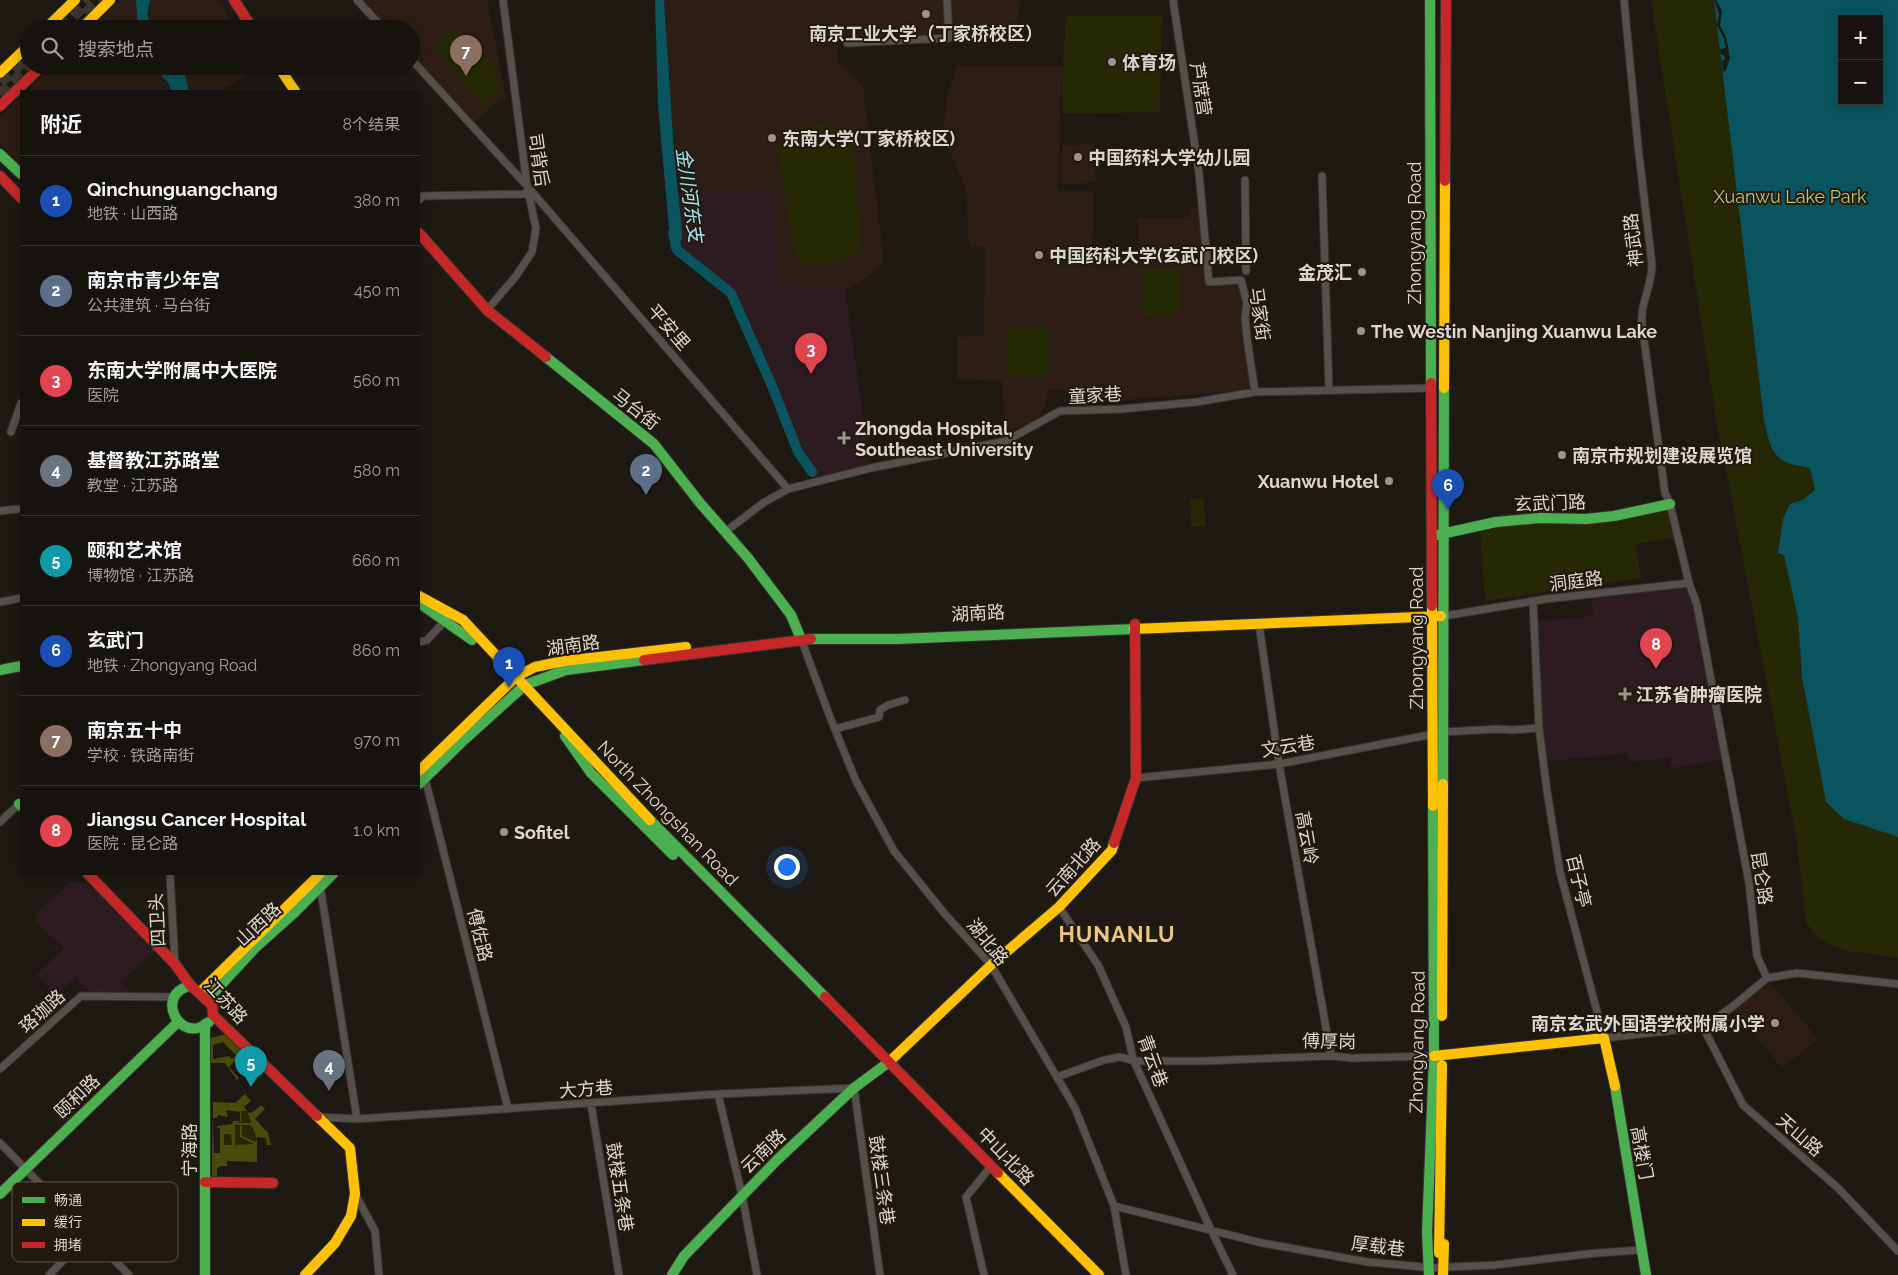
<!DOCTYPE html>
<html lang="zh">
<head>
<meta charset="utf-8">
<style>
	:root { --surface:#16130e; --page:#1f1c17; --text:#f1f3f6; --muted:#9e9e9e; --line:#35322e; --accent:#8c9099 }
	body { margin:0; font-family:Raleway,"Noto Sans SC",sans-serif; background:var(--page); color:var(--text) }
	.controls { position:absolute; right:15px; top:15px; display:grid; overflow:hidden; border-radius:0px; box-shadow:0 2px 12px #0003 }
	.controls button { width:45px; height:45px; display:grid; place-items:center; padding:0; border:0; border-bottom:1px solid var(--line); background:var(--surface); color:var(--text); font:25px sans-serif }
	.you { position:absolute; left:786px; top:866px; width:18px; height:18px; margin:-12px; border:4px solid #fff; border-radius:50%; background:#1a73e8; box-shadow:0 0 0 8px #1a73e833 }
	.badge { display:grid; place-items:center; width:32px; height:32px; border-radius:50%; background:var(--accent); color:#fff; font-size:16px; font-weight:700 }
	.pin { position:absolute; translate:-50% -41px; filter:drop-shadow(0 1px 2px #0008) }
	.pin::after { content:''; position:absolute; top:26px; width:18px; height:15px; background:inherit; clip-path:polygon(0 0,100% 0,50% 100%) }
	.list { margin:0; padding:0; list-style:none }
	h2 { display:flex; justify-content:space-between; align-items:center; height:65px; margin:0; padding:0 20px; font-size:21px }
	h2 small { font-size:16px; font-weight:400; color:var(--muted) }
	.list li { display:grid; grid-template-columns:32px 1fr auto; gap:15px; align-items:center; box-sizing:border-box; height:90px; padding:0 20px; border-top:1px solid var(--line) }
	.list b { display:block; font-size:19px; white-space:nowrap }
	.list p { margin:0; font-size:16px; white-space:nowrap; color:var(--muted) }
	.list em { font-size:16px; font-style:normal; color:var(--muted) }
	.icon { flex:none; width:28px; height:28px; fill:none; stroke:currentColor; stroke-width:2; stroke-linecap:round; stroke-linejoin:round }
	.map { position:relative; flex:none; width:1898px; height:1275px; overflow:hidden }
	.search { position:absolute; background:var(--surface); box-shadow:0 2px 12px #0003; left:20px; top:20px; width:400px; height:55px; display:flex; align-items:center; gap:12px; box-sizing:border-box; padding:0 18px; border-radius:28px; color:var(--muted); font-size:19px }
	.panel { position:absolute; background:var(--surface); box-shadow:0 2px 12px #0003; left:20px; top:90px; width:400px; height:785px; border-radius:0px }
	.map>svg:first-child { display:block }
	.education { fill:#2c1d15 }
	.medical { fill:#2c1c22 }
	.green { fill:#252805; fill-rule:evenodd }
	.forest { fill:#474c0b; fill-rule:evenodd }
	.water { fill:#09545f; fill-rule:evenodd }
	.pier { fill:#1e1913 }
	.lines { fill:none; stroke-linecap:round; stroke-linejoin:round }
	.river { stroke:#09545f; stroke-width:10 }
	.highway-tunnel { stroke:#3a352f; stroke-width:12; stroke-dasharray:12 6; stroke-linecap:butt }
	.street-casing { stroke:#36332e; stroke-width:9 }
	.fast-casing { stroke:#36332e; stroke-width:12 }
	.slow-casing { stroke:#36332e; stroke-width:12 }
	.jam-casing { stroke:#36332e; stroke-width:12 }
	.street { stroke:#55504c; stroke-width:7 }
	.fast { stroke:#4caf50; stroke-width:10 }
	.slow { stroke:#ffc107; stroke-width:10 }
	.jam { stroke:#c62828; stroke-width:10 }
	.poi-dot { fill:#99948d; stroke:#221a0f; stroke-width:2 }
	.labels { text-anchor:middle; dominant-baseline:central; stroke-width:4; stroke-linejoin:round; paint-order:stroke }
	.poi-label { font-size:18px; font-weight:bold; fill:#dbd6cf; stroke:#221a0f; text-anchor:start }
	.street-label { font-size:18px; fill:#dbd6cf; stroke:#221a0f }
	.park-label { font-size:18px; fill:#bdc96a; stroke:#221a0f }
	.water-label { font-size:19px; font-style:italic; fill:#a1e7f6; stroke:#221a0f }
	.district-label { font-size:22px; font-weight:bold; letter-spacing:1px; fill:#eac87f; stroke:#221a0f }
	.key { fill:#221a0f; stroke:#5a5249; stroke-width:1 }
	.key-label { font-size:14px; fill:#dbd6cf }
</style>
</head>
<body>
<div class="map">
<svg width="1898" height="1275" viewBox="0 0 1898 1275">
	<rect width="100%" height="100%" fill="#1e1913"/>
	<!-- education -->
	<path class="education" d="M120,0H219L237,29H91Z
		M364,0H487L506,97L489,109L472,125L411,54V29H389Z
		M664,0H1020L1018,29L836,41L838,61L863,86L884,261L867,278L846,290L779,285L769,189L681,195L667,76Z
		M957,65L1062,66L1058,191H1092L1094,193L1092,262H1139L1138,218L1189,217L1190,208H1198L1203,264L1207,284L1238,283L1244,306V337L1251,390L1085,403H1075L1069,399L1067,390L1048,391L1046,402L1040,416L1027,424L1006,432L1002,381L957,379V337L984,336L985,247H969L966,191L943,135L946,100Z
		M52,66H261L262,67L219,91H27Z
		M21,97V164L0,144V118Z
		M1094,144L1096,183L1061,184L1062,145Z
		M1767,978L1818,1039L1782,1068L1732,1007Z"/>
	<!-- medical -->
	<path class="medical" d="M769,189L779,284L846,290V296L871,468L817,480L798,452L731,293L677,250L673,237L670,196Z
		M1689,583L1697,605L1725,759L1672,768L1670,758L1629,762L1627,753L1544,762L1534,621L1593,616L1591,594Z
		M71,881L88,884L156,949L121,983L130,992V994H94L75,977L56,996L36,975L64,948L36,922V914Z"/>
	<!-- green -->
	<path class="green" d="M1651,0H1898V958L1848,951L1831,945L1817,937L1806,922L1796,836L1717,424ZM1842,19H1879V101H1842Z
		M1066,16H1162L1160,112L1063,114L1062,83Z
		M455,30L468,37L499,74L501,86L483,105L437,51L441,38Z
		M817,123L843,130L854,153L862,254L835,264H799L791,239L778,149L794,130Z
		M1179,268L1180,315L1142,316L1141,269Z
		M1046,326L1049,330L1050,375L1008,376L1007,329L1013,327Z
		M1190,499H1204L1205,526L1191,527Z
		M1668,509L1674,537L1636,544L1641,578L1485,601L1480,531L1535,521Z
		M241,1110L247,1111L251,1123H235L241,1122Z
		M235,1125H240V1137L254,1143L252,1145H235Z
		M242,1125H250L253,1127L257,1140L255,1142L242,1136Z
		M224,1134H231L232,1145H224Z"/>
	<!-- forest -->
	<path class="forest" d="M226,1034L264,1072L253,1084L251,1082L255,1077L237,1059L229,1067L239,1078L237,1080L225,1063H211V1038ZM223,1042L236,1055L232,1059L229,1056L213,1059V1045Z
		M245,1094L251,1101L244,1107L249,1113L253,1112L261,1105L265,1109L255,1119L268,1133L271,1145H267L266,1138L257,1137V1162L227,1161V1166H221L217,1168V1176H212L213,1102L235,1103ZM226,1110L240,1112V1121H233L232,1124L217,1126V1128H220V1153H214L213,1118H217L218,1115L228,1117ZM241,1111H247L251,1123H235L241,1122ZM235,1125H240V1137L254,1144L235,1145ZM242,1125H250L253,1128L257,1140L255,1142L242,1136ZM224,1134H231L232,1145H224Z"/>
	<!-- water -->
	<path class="water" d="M136,0H144L146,19L149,29H138Z
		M655,0H664L674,151L682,232V239L671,250L658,106Z
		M1714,0H1898V837L1844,819L1826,802L1802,677L1798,618L1784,555L1778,553L1783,519L1790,504L1803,500L1815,490L1810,468C1804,466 1797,466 1791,464C1769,457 1769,439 1764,420ZM1842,19H1879V101H1842Z
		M153,66H171L180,91H171L169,84Z"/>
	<!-- pier -->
	<path class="pier" d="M1714,0H1716L1722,11L1720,25L1726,37L1730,58L1726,70L1723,72L1722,60H1725L1724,55H1721L1720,49L1726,48L1724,39L1717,25L1719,14Z"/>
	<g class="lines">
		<!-- river -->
		<path class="river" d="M145,0L142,15L147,29
			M175,66L179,72L184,91
			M673,233L677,250L731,293L772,386L798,452L812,472"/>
		<!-- highway-tunnel -->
		<path class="highway-tunnel" d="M86,14L100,0
			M60,29L89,0
			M0,82L29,56
			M0,95L31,66"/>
		<defs>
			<path id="street" d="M357,0L384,29
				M1173,0L1199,173L1209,282L1241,280L1247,303L1245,317L1247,338L1255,392
				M1624,0L1638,146L1652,264C1652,287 1640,302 1642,325L1665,493L1670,504L1689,583
				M847,43L949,38L947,0
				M411,59L527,186L788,489
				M1322,176L1329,390
				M1245,180L1246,271
				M419,200L423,196L529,194
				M487,310L516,276L532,252L536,228L527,186L503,0
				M11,432L21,403
				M0,511L18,509
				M725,532L763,503L788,489L871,468L1006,441L1060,411L1122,409L1197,402L1255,392L1431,388
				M0,602L21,598
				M1533,602L1539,728
				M1444,616L1546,599L1689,583L1697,605L1749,883L1757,956L1767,978
				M1259,624L1279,764L1331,1056
				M801,639L830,717L856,781L894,851L945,914L991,965L1075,1108L1114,1206L1126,1275
				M419,642L427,640L445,621
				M835,729L879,717L880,710L888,705L905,700
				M424,774L508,1109
				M1136,778L1279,764L1444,732L1498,729L1512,730L1539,728L1547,791L1560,872L1604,1038L1703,1027L1732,1007L1767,978L1797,973L1898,984
				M0,822L19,804
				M170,874L175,964
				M320,885L357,1119
				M1059,907L1098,965L1126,1027L1133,1059L1211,1230L1233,1275
				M1703,1027L1743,1105L1838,1188L1898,1251
				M0,1069L81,996L174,997
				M1057,1077L1104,1060L1120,1057L1135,1061H1202L1331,1056L1353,1058L1434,1056
				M718,1094L742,1195L757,1275
				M591,1104L619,1275
				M320,1117L357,1119L718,1094L854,1088L880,1275
				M0,1143L129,1275
				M355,1194L375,1231L379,1275
				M1114,1206L1262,1243L1368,1262L1414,1266L1428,1268L1495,1265L1596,1253L1643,1250
				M49,1275L89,1234
				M984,1275L966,1197L988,1170"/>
			<path id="fast" d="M1430,0L1431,383
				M0,154L21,174
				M546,357L654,444L700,503L748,558L791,615L801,639
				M1432,536L1496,522L1540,518L1586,519L1614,516L1670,504
				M419,603L472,640
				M811,639H897L1134,629
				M0,670L21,666
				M565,736L591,773L673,855
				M419,784L464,740L525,685L566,670L644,660
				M1443,784L1444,388
				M19,804L21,806
				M650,820L825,997
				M190,985C187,987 182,988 179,991C163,1004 178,1033 198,1028C202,1027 206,1024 209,1022
				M207,1000L256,947L294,913L333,874
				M205,1024V1275
				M1615,1086L1646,1275
				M0,1194L178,1022
				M672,1275L684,1256L777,1160L854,1088L889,1062
				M1429,1275L1427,1232L1434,1056L1433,806"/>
			<path id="slow" d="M45,29L75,0
				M81,29L110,0
				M278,66L295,91
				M0,73L29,45
				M1444,388L1445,181
				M419,596L463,620L650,820
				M1432,606L1433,806
				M1134,629L1441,616
				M419,771L517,676L535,667L564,661L686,647
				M200,992L320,874
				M1442,1016L1443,784
				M1434,1056L1604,1038L1615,1086
				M889,1062L991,965L1059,907L1112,850L1114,843
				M998,1173L1099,1275
				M1439,1253L1442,1065
				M305,1275L335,1243L351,1216L355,1194L350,1148L317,1116
				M1443,1275L1444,1244"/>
			<path id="jam" d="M234,0L253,29
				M0,106L42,66
				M0,176L21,198
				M1445,181L1446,0
				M419,233L487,310L546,357
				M1431,383L1432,606
				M644,660L811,639
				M1114,843L1136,778L1135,624
				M88,874L175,964L190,985L212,1005L213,1015L317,1116
				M825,997L998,1173
				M205,1182L273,1183"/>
		</defs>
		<!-- street casing -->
		<use href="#street" class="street-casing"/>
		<!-- fast casing -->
		<use href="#fast" class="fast-casing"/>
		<!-- slow casing -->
		<use href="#slow" class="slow-casing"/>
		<!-- jam casing -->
		<use href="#jam" class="jam-casing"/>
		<!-- street -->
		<use href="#street" class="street"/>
		<!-- fast -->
		<use href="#fast" class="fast"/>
		<!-- slow -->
		<use href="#slow" class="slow"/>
		<!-- jam -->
		<use href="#jam" class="jam"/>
	</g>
	<!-- markers -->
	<g class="poi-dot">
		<circle cx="926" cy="14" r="5"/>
		<circle cx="1112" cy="62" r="5"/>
		<circle cx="772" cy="138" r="5"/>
		<circle cx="1078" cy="157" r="5"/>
		<circle cx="1039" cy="255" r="5"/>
		<circle cx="1362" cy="272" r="5"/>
		<circle cx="1361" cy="331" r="5"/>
		<path d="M841.5 430.5h5v5h5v5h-5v5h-5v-5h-5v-5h5z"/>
		<circle cx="1562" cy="455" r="5"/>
		<circle cx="1389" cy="481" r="5"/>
		<path d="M1622.5 686.5h5v5h5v5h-5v5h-5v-5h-5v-5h5z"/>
		<circle cx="504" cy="832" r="5"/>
		<circle cx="1775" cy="1023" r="5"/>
	</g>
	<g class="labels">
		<!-- poi labels -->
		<g class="poi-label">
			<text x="926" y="33" text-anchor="middle">南京工业大学（丁家桥校区）</text>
			<text x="1122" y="62">体育场</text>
			<text x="782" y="138">东南大学(丁家桥校区)</text>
			<text x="1088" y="157">中国药科大学幼儿园</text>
			<text x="1049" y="255">中国药科大学(玄武门校区)</text>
			<text x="1352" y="272" text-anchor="end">金茂汇</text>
			<text x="1371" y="331">The Westin Nanjing Xuanwu Lake</text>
			<text x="855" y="428">Zhongda Hospital,<tspan x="855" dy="21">Southeast University</tspan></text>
			<text x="1572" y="455">南京市规划建设展览馆</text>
			<text x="1379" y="481" text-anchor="end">Xuanwu Hotel</text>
			<text x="1636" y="694">江苏省肿瘤医院</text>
			<text x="514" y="832">Sofitel</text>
			<text x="1765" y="1023" text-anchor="end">南京玄武外国语学校附属小学</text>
		</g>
		<!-- street labels -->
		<g class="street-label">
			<text transform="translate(1201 89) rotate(81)">芦席营</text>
			<text transform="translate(539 160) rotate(82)">司背后</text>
			<text transform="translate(1414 233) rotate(-90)">Zhongyang Road</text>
			<text transform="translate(1633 240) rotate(-96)">神武路</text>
			<text transform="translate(1260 314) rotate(82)">马家街</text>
			<text transform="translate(669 327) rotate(49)">平安里</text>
			<text transform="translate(1095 395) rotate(-3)">童家巷</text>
			<text transform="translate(636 409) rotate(38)">马台街</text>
			<text transform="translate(1550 503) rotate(-2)">玄武门路</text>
			<text transform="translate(1576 581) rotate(-7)">洞庭路</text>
			<text transform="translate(978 613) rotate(-3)">湖南路</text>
			<text transform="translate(1416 638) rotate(-90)">Zhongyang Road</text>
			<text transform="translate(573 645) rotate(-8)">湖南路</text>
			<text transform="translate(1288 746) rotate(-9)">文云巷</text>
			<text transform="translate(668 813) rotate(46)">North Zhongshan Road</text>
			<text transform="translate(1307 838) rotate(80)">高云岭</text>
			<text transform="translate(1073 867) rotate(-48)">云南北路</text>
			<text transform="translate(1762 878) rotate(81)">昆仑路</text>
			<text transform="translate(1579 881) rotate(77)">百子亭</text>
			<text transform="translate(157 920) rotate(-93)">四卫头</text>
			<text transform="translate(258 924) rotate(-43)">山西路</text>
			<text transform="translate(480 935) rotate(76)">傅佐路</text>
			<text transform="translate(988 942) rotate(51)">湖北路</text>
			<text transform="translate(226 1001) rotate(48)">江苏路</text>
			<text transform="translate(42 1011) rotate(-42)">珞珈路</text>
			<text transform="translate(1329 1041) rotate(1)">傅厚岗</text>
			<text transform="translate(1417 1042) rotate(-89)">Zhongyang Road</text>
			<text transform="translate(1153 1061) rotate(70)">青云巷</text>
			<text transform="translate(586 1089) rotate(-4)">大方巷</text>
			<text transform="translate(77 1096) rotate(-44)">颐和路</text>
			<text transform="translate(1800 1135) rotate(41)">天山路</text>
			<text transform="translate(189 1150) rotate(-90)">宁海路</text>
			<text transform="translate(763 1151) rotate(-44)">云南路</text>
			<text transform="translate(1642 1153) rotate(80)">高楼门</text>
			<text transform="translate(1006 1156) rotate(46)">中山北路</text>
			<text transform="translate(882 1180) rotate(82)">鼓楼三条巷</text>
			<text transform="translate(620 1187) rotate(81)">鼓楼五条巷</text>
			<text transform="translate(1378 1246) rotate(7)">厚载巷</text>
		</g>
		<!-- park labels -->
		<g class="park-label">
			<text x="1790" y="196">Xuanwu Lake Park</text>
		</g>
		<!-- water labels -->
		<g class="water-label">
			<text transform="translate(690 195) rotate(82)">金川河东支</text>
		</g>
		<!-- district labels -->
		<g class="district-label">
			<text x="1117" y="934">HUNANLU</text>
		</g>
	</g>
	<!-- legend -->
	<rect x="12" y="1182" width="166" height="80" rx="8" class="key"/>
	<rect x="22" y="1197" width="23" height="6" fill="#4caf50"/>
	<rect x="22" y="1219" width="23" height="7" fill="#ffc107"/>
	<rect x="22" y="1242" width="23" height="6" fill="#c62828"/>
	<g class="key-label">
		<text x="54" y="1205">畅通</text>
		<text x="54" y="1227">缓行</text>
		<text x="54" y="1250">拥堵</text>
	</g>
</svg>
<div class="controls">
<button>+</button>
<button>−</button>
</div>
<div class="you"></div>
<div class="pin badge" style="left:509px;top:688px;background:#1a4fb4">1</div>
<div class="pin badge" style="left:646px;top:495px;background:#5c6f8a">2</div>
<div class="pin badge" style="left:811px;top:374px;background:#e0444e">3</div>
<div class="pin badge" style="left:329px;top:1091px;background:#6b7280">4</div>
<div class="pin badge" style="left:251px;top:1087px;background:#0f9aa8">5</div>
<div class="pin badge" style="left:1448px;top:510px;background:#1a4fb4">6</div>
<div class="pin badge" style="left:466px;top:76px;background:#8d6e63">7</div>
<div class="pin badge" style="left:1656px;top:669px;background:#e0444e">8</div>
<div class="search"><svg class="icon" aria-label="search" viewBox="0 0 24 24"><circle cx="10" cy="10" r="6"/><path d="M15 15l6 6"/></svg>搜索地点</div>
<section class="panel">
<h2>附近<small>8个结果</small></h2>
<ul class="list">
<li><span class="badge" style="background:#1a4fb4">1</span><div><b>Qinchunguangchang</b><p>地铁 · 山西路</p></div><em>380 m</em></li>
<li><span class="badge" style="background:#5c6f8a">2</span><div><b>南京市青少年宫</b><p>公共建筑 · 马台街</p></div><em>450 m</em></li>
<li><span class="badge" style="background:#e0444e">3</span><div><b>东南大学附属中大医院</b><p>医院</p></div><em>560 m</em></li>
<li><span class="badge" style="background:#6b7280">4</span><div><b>基督教江苏路堂</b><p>教堂 · 江苏路</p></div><em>580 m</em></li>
<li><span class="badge" style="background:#0f9aa8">5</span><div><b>颐和艺术馆</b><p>博物馆 · 江苏路</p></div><em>660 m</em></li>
<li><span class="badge" style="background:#1a4fb4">6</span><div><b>玄武门</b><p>地铁 · Zhongyang Road</p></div><em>860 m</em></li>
<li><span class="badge" style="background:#8d6e63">7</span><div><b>南京五十中</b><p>学校 · 铁路南街</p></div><em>970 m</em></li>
<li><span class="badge" style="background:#e0444e">8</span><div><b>Jiangsu Cancer Hospital</b><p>医院 · 昆仑路</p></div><em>1.0 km</em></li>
</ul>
</section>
</div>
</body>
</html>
